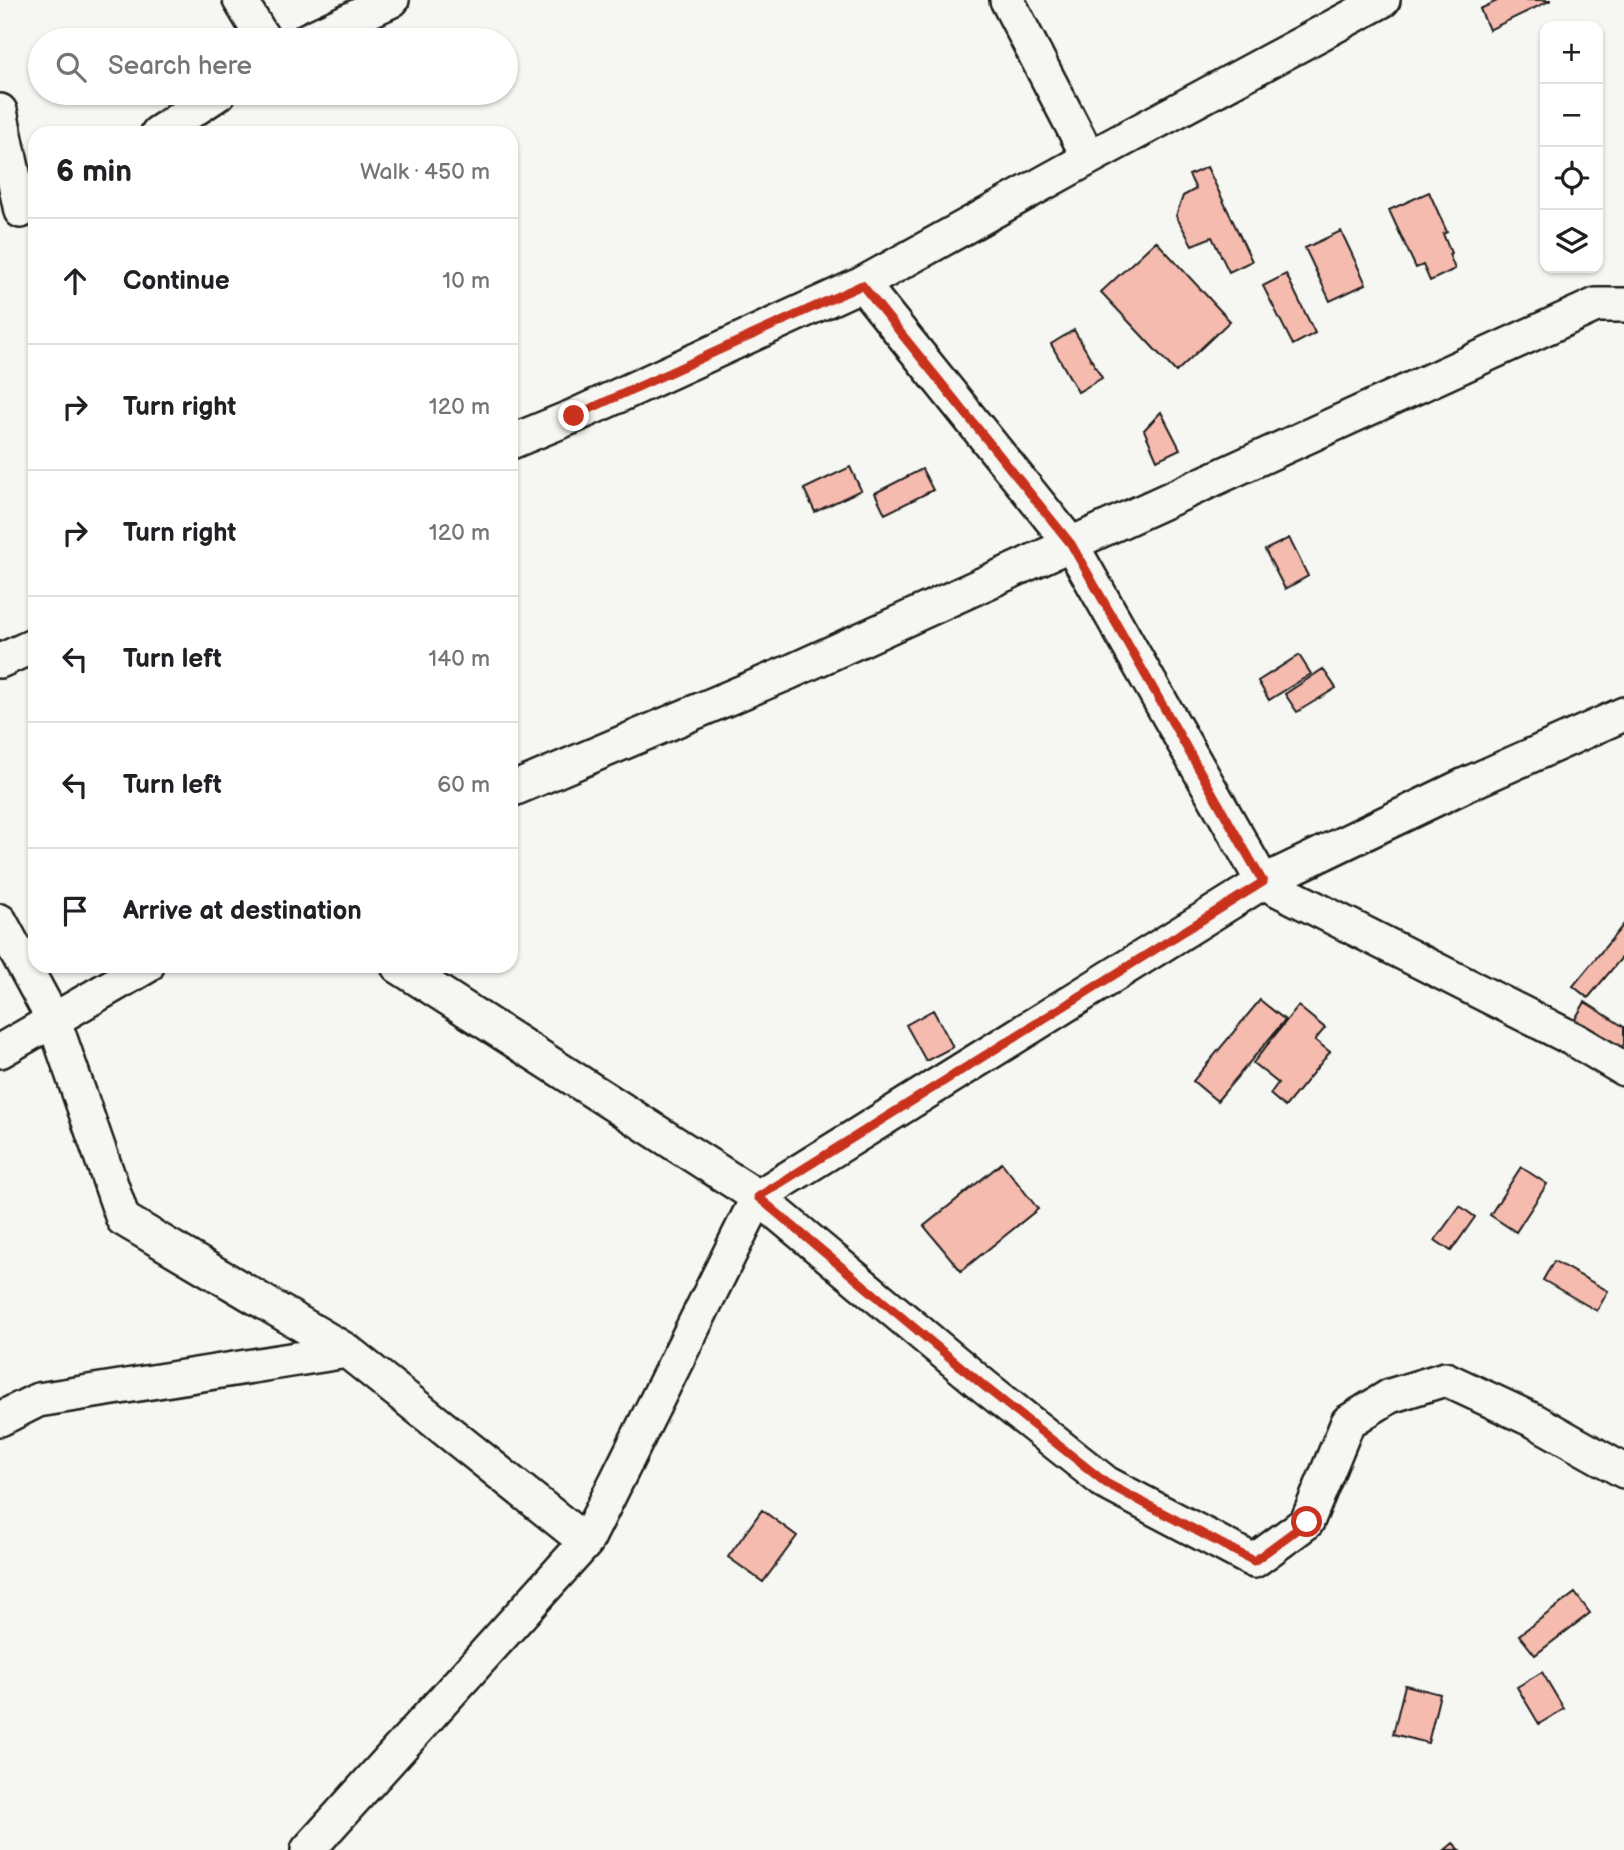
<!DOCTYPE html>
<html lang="en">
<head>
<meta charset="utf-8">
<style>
	:root { --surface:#fff; --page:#f6f6f6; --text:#202124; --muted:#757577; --line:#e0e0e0 }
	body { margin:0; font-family:"Balsamiq Sans",sans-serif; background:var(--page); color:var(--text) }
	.controls { position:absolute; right:21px; top:21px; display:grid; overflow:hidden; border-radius:14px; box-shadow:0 2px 5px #0004 }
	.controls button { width:63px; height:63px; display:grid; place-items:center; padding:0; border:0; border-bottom:2px solid var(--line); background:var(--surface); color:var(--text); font:35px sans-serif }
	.stop { position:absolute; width:21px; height:21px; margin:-16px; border:5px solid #c8321e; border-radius:50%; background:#fff }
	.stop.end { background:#c8321e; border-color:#fff; box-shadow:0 2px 7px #0008 }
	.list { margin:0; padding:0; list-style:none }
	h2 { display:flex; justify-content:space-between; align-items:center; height:91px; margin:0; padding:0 28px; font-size:30px }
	h2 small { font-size:23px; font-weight:400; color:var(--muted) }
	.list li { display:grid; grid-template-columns:46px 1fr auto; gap:21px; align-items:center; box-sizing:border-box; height:126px; padding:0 28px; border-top:2px solid var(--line) }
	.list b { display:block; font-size:26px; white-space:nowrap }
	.list em { font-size:23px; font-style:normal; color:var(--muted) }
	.icon { flex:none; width:38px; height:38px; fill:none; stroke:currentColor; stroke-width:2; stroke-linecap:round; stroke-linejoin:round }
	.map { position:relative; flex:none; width:1624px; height:1850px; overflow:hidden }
	.search { position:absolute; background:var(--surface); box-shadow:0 2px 5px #0004; left:28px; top:28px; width:490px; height:77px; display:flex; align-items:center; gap:18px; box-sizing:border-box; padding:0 24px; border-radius:38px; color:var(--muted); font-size:26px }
	.panel { position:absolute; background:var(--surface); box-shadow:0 2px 5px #0004; left:28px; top:126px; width:490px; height:847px; border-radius:21px }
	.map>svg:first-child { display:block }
	.building { fill:#f5bbae; stroke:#1c1c1c; stroke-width:2 }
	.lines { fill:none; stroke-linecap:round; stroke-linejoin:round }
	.minor-casing { stroke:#1c1c1c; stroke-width:38 }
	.minor { stroke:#f6f6f2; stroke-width:33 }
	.route { stroke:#c8321e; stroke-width:9 }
</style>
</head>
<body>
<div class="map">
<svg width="1624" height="1850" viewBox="0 0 1624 1850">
	<rect width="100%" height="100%" fill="#f6f6f2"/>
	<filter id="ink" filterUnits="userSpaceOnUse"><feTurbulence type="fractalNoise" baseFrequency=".0143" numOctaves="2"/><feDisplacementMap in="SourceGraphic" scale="14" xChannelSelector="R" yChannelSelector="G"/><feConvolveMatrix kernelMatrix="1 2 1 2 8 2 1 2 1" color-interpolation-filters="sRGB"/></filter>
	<g filter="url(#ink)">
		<!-- building -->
		<path class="building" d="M1499,0H1551L1489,30L1480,9Z
			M1207,167L1252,261L1229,272L1212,237L1192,245L1176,216L1183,196L1196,189L1189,175Z
			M1429,192L1447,232L1443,234L1451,253L1449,254L1455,269L1430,281L1423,265L1416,268L1389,210Z
			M1341,231L1366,284L1330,301L1305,248Z
			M1156,241L1230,321L1176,372L1101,292Z
			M1286,274L1315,333L1293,345L1263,286Z
			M1074,330L1102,378L1078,392L1051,344Z
			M1161,412L1180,449L1157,460L1144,430Z
			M850,467L861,490L815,512L804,489Z
			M922,469L933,490L885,514L875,493Z
			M1289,538L1308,576L1285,589L1265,550Z
			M1299,655L1311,674L1269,700L1258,681Z
			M1323,669L1336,688L1297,712L1285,694Z
			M1624,924V955L1588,998L1573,986Z
			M1260,1000L1285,1020L1217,1101L1193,1081Z
			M1585,1002L1624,1027V1044L1620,1050L1574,1021Z
			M1298,1006L1325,1028L1315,1040L1330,1052L1285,1107L1270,1094L1278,1083L1253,1063Z
			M933,1010L953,1047L926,1061L906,1025Z
			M1002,1163L1038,1209L961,1271L924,1226Z
			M1521,1167L1547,1184L1516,1232L1490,1215Z
			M1460,1206L1475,1217L1451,1251L1435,1240Z
			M1554,1261L1608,1291L1597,1311L1543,1280Z
			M762,1510L797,1536L763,1582L728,1557Z
			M1575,1593L1590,1613L1535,1655L1519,1635Z
			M1542,1672L1564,1709L1539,1724L1517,1687Z
			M1405,1685L1440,1694L1428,1743L1393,1734Z
			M1453,1843L1460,1850H1445Z"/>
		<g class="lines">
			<defs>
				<path id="minor" d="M240,0L264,40
					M1007,0L1089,158
					M307,40L392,0
					M0,111L21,211
					M158,133L219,93
					M862,284L1071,544L1263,882L1577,1041L1624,1069
					M511,442L574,416L862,284L1089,158L1383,0
					M0,661L35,645
					M511,790L790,672L1596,305H1624
					M0,921L54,1021L123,1219L347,1351L586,1542
					M398,966L758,1197L984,1386L1106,1483L1254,1561L1307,1522L1348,1422L1390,1396L1445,1379L1535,1421L1624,1471
					M0,1051L147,966
					M0,1419L38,1400L347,1351
					M308,1850L586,1542L758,1197L1263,882L1465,785L1624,714"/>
			</defs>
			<!-- minor casing -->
			<use href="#minor" class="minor-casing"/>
			<!-- minor -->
			<use href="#minor" class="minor"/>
		</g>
	</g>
	<g class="lines" filter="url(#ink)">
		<!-- route -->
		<path class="route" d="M574,416L862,285L1071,544L1263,882L758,1197L984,1386L1106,1483L1254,1561L1307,1522"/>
	</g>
</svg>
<div class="controls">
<button>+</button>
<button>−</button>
<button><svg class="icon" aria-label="locate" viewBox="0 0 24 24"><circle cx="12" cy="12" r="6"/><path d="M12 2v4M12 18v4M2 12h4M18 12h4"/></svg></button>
<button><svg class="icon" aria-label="layers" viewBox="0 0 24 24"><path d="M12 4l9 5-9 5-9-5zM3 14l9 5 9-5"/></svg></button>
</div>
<div class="stop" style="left:1307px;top:1522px"></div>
<div class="stop end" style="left:574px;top:416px"></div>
<div class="search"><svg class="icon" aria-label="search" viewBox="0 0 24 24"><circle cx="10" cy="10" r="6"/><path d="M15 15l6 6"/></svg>Search here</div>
<section class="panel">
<h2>6 min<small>Walk · 450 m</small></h2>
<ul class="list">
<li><svg class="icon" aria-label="ahead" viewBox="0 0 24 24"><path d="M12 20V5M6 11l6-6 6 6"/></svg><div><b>Continue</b></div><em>10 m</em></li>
<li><svg class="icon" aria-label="right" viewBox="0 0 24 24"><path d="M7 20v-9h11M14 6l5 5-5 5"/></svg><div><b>Turn right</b></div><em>120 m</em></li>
<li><svg class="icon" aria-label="right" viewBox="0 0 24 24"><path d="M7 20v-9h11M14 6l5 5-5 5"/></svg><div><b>Turn right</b></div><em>120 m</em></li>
<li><svg class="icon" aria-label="left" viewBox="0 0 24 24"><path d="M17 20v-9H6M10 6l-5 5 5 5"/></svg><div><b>Turn left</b></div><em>140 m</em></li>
<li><svg class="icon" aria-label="left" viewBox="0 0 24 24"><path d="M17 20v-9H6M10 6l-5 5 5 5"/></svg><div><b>Turn left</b></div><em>60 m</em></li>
<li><svg class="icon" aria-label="arrive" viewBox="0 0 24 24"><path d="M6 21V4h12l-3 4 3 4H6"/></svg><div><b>Arrive at destination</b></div></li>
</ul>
</section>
</div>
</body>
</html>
